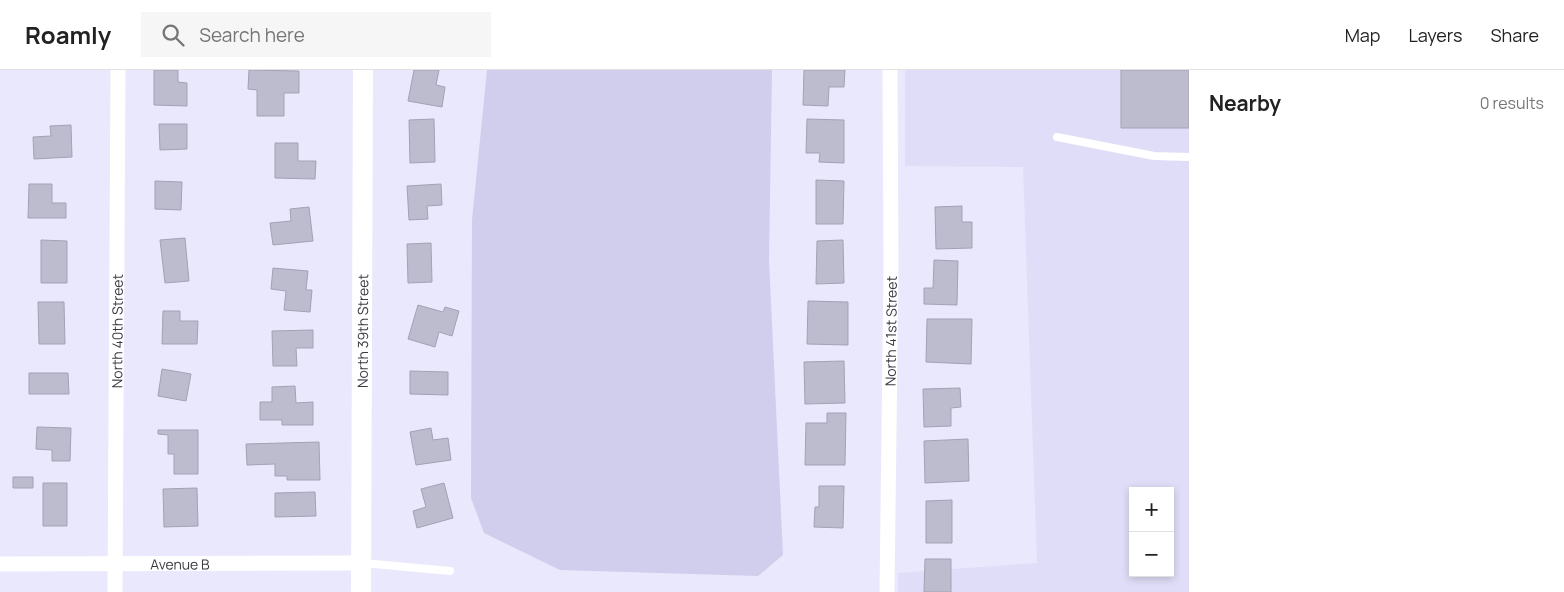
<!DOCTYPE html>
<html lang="en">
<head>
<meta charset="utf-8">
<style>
	:root { --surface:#fff; --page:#f6f6f6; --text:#222; --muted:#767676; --line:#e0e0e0 }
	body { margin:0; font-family:Manrope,sans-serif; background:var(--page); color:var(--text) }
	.controls { position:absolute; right:15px; bottom:15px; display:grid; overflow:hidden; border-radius:0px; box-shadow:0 2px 8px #0003 }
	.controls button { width:45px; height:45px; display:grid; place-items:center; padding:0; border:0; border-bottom:1px solid var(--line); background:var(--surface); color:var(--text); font:25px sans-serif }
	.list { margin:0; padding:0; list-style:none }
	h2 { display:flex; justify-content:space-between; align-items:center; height:65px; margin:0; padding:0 20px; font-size:21px }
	h2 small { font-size:16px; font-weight:400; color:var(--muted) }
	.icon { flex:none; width:28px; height:28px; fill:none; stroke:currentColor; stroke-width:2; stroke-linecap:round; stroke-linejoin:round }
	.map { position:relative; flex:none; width:1189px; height:522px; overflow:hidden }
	header { display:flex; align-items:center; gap:30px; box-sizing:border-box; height:70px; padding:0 25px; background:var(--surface); border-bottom:1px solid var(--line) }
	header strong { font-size:24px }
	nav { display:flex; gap:28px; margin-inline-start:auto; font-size:18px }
	.search { width:350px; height:45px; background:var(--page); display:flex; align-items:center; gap:12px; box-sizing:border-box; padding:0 18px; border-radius:0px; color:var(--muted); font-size:19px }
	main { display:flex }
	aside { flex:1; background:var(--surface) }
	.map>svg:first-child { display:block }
	.built { fill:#e0ddf8; fill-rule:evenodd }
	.green { fill:#d1cdec }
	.building { fill:#bdbbce; stroke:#a3a1b4 }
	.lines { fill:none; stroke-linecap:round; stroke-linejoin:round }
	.lane { stroke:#fff; stroke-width:8 }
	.street { stroke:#fff; stroke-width:15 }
	.secondary { stroke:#fff; stroke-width:20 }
	.labels { text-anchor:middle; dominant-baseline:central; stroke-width:4; stroke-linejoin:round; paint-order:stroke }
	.street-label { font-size:14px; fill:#3b3a42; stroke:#eae8fc }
</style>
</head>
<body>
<header>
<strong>Roamly</strong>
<div class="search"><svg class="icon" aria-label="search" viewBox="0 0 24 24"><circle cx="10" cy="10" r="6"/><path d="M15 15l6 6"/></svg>Search here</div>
<nav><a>Map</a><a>Layers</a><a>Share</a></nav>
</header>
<main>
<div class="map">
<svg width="1189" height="522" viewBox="0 0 1189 522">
	<rect width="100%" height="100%" fill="#eae8fc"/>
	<!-- built -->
	<path class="built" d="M905,0H1189V522H898V503L1037,493L1023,97L905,96ZM1133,421H1170V503H1133Z"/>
	<!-- green -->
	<path class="green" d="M487,0H772L769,190L783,485L758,506L560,500L484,463L471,428L472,150Z"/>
	<!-- building -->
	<path class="building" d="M154,0H178V12L187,13V36L154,35Z
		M249,0L299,1V23H284V46H257V20L248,19Z
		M414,0H439L436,15L445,17L442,37L408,31Z
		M804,0H845L844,17H829L828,36L803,35Z
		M1121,0H1189V58H1121Z
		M434,49L435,92L410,93L409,50Z
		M807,49L844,50V93L819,92L820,83H806Z
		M159,54H187V79L160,80Z
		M71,55L72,87L34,89L33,67L51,66L50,56Z
		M275,73H298V91H316L315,109L275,108Z
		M816,110L844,111L843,154H816Z
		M155,111L182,112L181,140L155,139Z
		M29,114H52V133H66V148H28Z
		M441,114L442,135L427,136L428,149L409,150L407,116Z
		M962,136V152H972V178L936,179L935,137Z
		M309,137L313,171L273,175L270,153L291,151L290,139Z
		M185,168L189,211L165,213L160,170Z
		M41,170L67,171V213H41Z
		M843,170L844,213L816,214L817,171Z
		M431,173L432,212L408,213L407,174Z
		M934,190L958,191L957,235L924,234V218H933Z
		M273,198L308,201L306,220H312L310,242L284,240L286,221L271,219Z
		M808,231L848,232V275L807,274Z
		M38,232H64L65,274H39Z
		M418,235L443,242L445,237L459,241L452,266L439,262L435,277L408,269Z
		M163,241H180V251H198L197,274H162Z
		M927,249H972L971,294L926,292Z
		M313,260V278H296L297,296H273L272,261Z
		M844,291L845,333L805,334L804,292Z
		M162,299L191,304L186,331L158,326Z
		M410,301L448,302V325L410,324Z
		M29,303H68L69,324H29Z
		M295,316L296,333L313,332V355H282V350H260V332H272V317Z
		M960,318L961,337L951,338V356L924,357L923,319Z
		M827,343H846L845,395H805L806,353H827Z
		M37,357L71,358L70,391H52V380L36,379Z
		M431,358L433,370L448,368L451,390L416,395L410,362Z
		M158,360H198V404H174V384H168V365L158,364Z
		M968,369L969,411L925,413L924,371Z
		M319,372L320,410H287V406H275V394L247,395L246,374Z
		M13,407H33V418H13Z
		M43,413H67V456H43Z
		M444,413L453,448L417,458L413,441L426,437L421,419Z
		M819,416H844L843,458L814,457L815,437H819Z
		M197,418L198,456L164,457L163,419Z
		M315,422L316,446L275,447V423Z
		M952,430V473H926V431Z
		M925,489H951V522H924Z"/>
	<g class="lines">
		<!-- lane -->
		<path class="lane" d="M1057,67L1154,86L1189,87
			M363,493L450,501"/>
		<!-- street -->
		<g class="street">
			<path id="s1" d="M0,494L361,493"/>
			<path id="s2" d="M115,522L118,0"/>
			<path id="s3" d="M887,522L891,197L890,0"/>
		</g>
		<!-- secondary -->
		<path class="secondary" id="s4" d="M361,522L363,0"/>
	</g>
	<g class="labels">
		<!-- street labels -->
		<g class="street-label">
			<text stroke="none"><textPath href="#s2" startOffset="261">North 40th Street</textPath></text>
			<text stroke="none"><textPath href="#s4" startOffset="261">North 39th Street</textPath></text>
			<text stroke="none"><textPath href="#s3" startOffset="261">North 41st Street</textPath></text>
			<text stroke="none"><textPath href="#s1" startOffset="180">Avenue B</textPath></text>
		</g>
	</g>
</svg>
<div class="controls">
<button>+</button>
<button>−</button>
</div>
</div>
<aside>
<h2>Nearby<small>0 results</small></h2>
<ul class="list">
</ul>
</aside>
</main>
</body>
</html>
